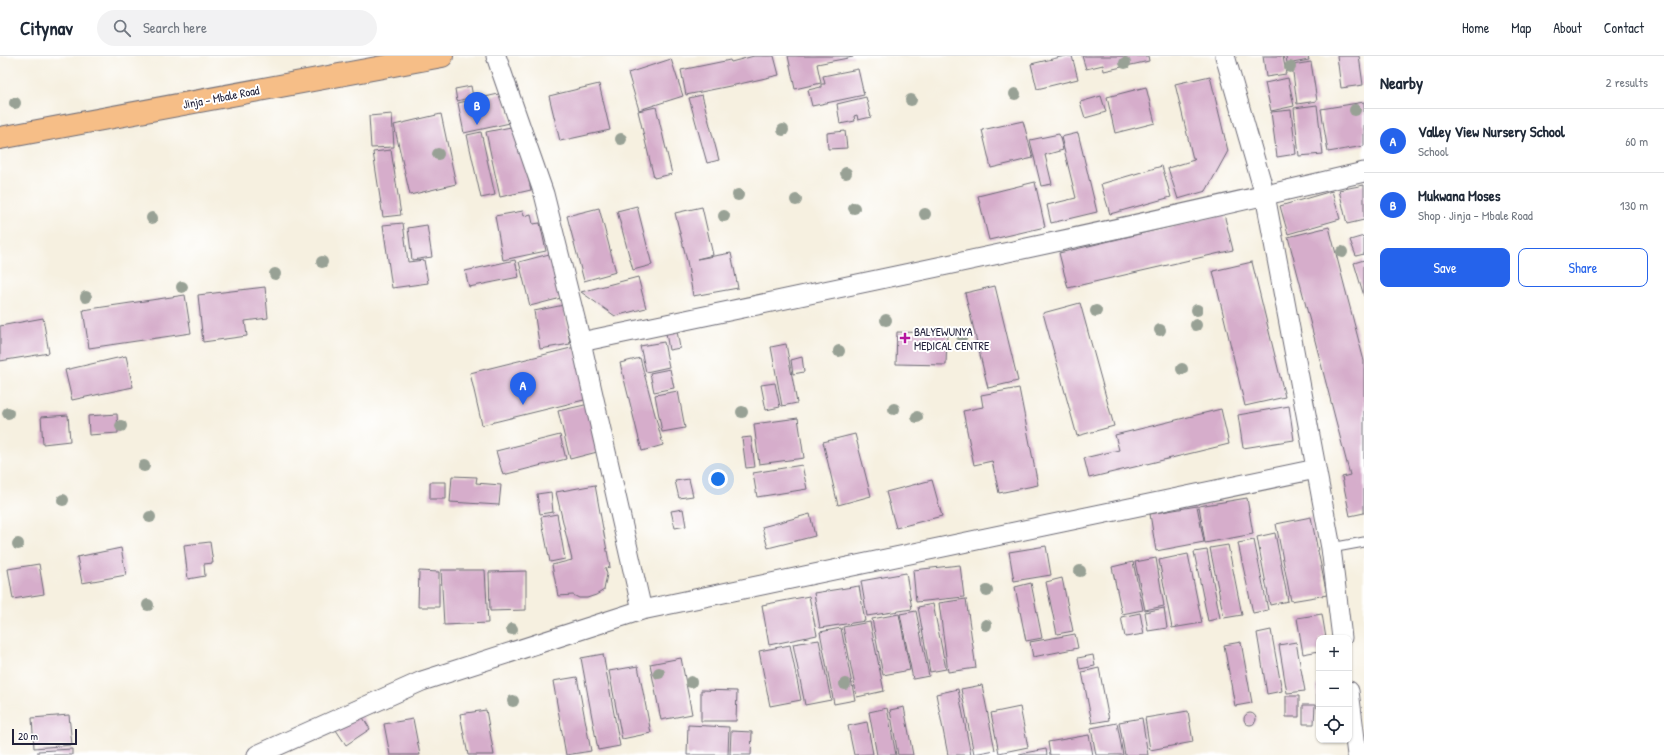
<!DOCTYPE html>
<html lang="en">
<head>
<meta charset="utf-8">
<style>
	:root { --surface:#fff; --page:#f2f2f3; --text:#1f2937; --muted:#747a83; --line:#e0e1e3; --accent:#2563eb }
	body { margin:0; font-family:"Patrick Hand",sans-serif; background:var(--page); color:var(--text) }
	.controls { position:absolute; right:12px; bottom:12px; display:grid; overflow:hidden; border-radius:8px; box-shadow:0 1px 3px #0004 }
	.controls button { width:36px; height:36px; display:grid; place-items:center; padding:0; border:0; border-bottom:1px solid var(--line); background:var(--surface); color:var(--text); font:20px sans-serif }
	.scale { position:absolute; left:12px; bottom:10px; width:65px; box-sizing:border-box; padding-left:4px; border:2px solid #22223b; border-top:0; font-size:11px; line-height:14px; white-space:nowrap; color:#22223b; -webkit-text-stroke:3px #fff; paint-order:stroke }
	.you { position:absolute; left:718px; top:423px; width:14px; height:14px; margin:-10px; border:3px solid #fff; border-radius:50%; background:#1a73e8; box-shadow:0 0 0 6px #1a73e833 }
	.badge { display:grid; place-items:center; width:26px; height:26px; border-radius:50%; background:var(--accent); color:#fff; font-size:13px; font-weight:700 }
	.pin { position:absolute; translate:-50% -33px; filter:drop-shadow(0 1px 2px #0008) }
	.pin::after { content:''; position:absolute; top:21px; width:14px; height:12px; background:inherit; clip-path:polygon(0 0,100% 0,50% 100%) }
	.list { margin:0; padding:0; list-style:none }
	h2 { display:flex; justify-content:space-between; align-items:center; height:52px; margin:0; padding:0 16px; font-size:17px }
	h2 small { font-size:13px; font-weight:400; color:var(--muted) }
	.list li { display:grid; grid-template-columns:26px 1fr auto; gap:12px; align-items:center; box-sizing:border-box; height:64px; padding:0 16px; border-top:1px solid var(--line) }
	.list b { display:block; font-size:15px; white-space:nowrap }
	.list p { margin:0; font-size:13px; white-space:nowrap; color:var(--muted) }
	.list em { font-size:13px; font-style:normal; color:var(--muted) }
	.actions { display:flex; gap:8px; padding:12px 16px }
	.actions a { flex:1; padding:9px 0; border:1px solid var(--accent); border-radius:8px; text-align:center; font-size:14px; color:var(--accent) }
	.actions .main { background:var(--accent); color:#fff }
	.icon { flex:none; width:22px; height:22px; fill:none; stroke:currentColor; stroke-width:2; stroke-linecap:round; stroke-linejoin:round }
	.map { position:relative; flex:none; width:1364px; height:699px; overflow:hidden }
	header { display:flex; align-items:center; gap:24px; box-sizing:border-box; height:56px; padding:0 20px; background:var(--surface); border-bottom:1px solid var(--line) }
	header strong { font-size:19px }
	nav { display:flex; gap:22px; margin-inline-start:auto; font-size:14px }
	.search { width:280px; height:36px; background:var(--page); display:flex; align-items:center; gap:10px; box-sizing:border-box; padding:0 14px; border-radius:22px; color:var(--muted); font-size:15px }
	main { display:flex }
	aside { flex:1; background:var(--surface) }
	.map>svg:first-child { display:block }
	.building { fill:#d6adcb }
	.lines { fill:none; stroke-linecap:round; stroke-linejoin:round }
	.service-casing { stroke:#6c6a75; stroke-width:11 }
	.minor-casing { stroke:#6c6a75; stroke-width:21 }
	.primary-casing { stroke:#6c6a75; stroke-width:24 }
	.service { stroke:#fff; stroke-width:9 }
	.minor { stroke:#fff; stroke-width:19 }
	.primary { stroke:#f6be87; stroke-width:22 }
	.tree { fill:#98a195 }
	.poi-dot { fill:#b5179e; stroke:#fff; stroke-width:1.5 }
	.labels { text-anchor:middle; dominant-baseline:central; stroke-width:4; stroke-linejoin:round; paint-order:stroke }
	.street-label { font-size:12px; fill:#22223b; stroke:#fff }
	.poi-label { font-size:12px; fill:#22223b; stroke:#fff; text-anchor:start }
</style>
</head>
<body>
<header>
<strong>Citynav</strong>
<div class="search"><svg class="icon" aria-label="search" viewBox="0 0 24 24"><circle cx="10" cy="10" r="6"/><path d="M15 15l6 6"/></svg>Search here</div>
<nav><a>Home</a><a>Map</a><a>About</a><a>Contact</a></nav>
</header>
<main>
<div class="map">
<svg width="1364" height="699" viewBox="0 0 1364 699">
	<rect width="100%" height="100%" fill="#fff"/>
	<filter id="ink" filterUnits="userSpaceOnUse"><feTurbulence type="fractalNoise" baseFrequency=".025" numOctaves="2"/><feDisplacementMap in="SourceGraphic" scale="8" xChannelSelector="R" yChannelSelector="G"/><feConvolveMatrix kernelMatrix="1 2 1 2 8 2 1 2 1" color-interpolation-filters="sRGB"/></filter>
	<filter id="wash" filterUnits="userSpaceOnUse"><feTurbulence type="fractalNoise" baseFrequency=".012" numOctaves="4" result="noise"/><feDisplacementMap in="SourceGraphic" scale="16" xChannelSelector="R" yChannelSelector="G"/><feGaussianBlur stdDeviation="0.9" result="paint"/><feColorMatrix in="noise" values="0 0 0 0 0 0 0 0 0 0 0 0 0 0 0 0 0 1.4 0 .05"/><feComposite in="paint" operator="in"/></filter>
	<g filter="url(#wash)">
		<rect width="100%" height="100%" fill="#f6f0e0"/>
		<g id="blocks">
			<!-- building -->
			<path class="building" d="M754,0H774L779,19L735,29L686,39L681,14L730,4L731,6Z
				M788,0H853V1L817,8L821,27L795,33Z
				M1065,0H1072L1078,23L1037,33L1031,8Z
				M1082,0H1148L1149,5L1104,15L1103,9L1086,13Z
				M1263,0H1283L1286,18L1266,21Z
				M1286,0H1308L1309,4L1287,8Z
				M1337,0H1359L1363,29L1341,32Z
				M671,3L683,40L639,54L628,17Z
				M1311,6L1317,45L1297,48L1292,9Z
				M858,13L864,39L812,50L808,34L821,31V28H825L823,20Z
				M1210,20L1228,95L1206,135L1178,143L1168,112L1194,104L1195,103H1193L1175,28Z
				M1288,22L1294,50L1271,55L1265,27Z
				M599,28L610,74L560,85L549,40Z
				M471,30L473,41L457,45L455,33Z
				M1146,31L1155,67L1115,77L1107,41Z
				M503,37L510,67L464,77L458,47Z
				M702,39L719,104L707,107L689,42Z
				M1101,40L1106,56L1085,62L1080,46Z
				M866,41L871,61L858,64L857,59L854,60L855,65L840,68L837,48Z
				M1364,46V90L1328,96L1321,53Z
				M1317,49L1323,98L1299,100L1294,52Z
				M656,51L672,118L654,122L638,55Z
				M1291,54L1296,98L1277,101L1271,56Z
				M392,58L394,91L371,92L369,60Z
				M441,58L456,128L410,139L394,69Z
				M1023,65L1033,102L991,112L982,74Z
				M516,70L531,134L500,141L486,76Z
				M845,75L847,92L828,93L827,77Z
				M481,76L495,139L481,142L467,79Z
				M1078,77L1097,156L1051,167L1047,149L1076,142L1061,81Z
				M1059,78L1063,94L1045,99L1052,128L1041,130L1030,84Z
				M391,94L401,159L383,161L373,96Z
				M1162,110L1171,141L1110,158L1101,128Z
				M1035,126L1045,171L989,184L978,140Z
				M1364,129V164L1347,168L1339,134Z
				M1332,135L1340,163L1288,178L1280,150Z
				M637,150L652,209L633,214L617,155Z
				M702,151L713,199L697,203L731,197L738,232L693,240L687,205L675,157Z
				M599,152L616,216L584,225L567,160Z
				M523,155L524,160L531,158L533,168L540,167L546,195L503,204L495,160Z
				M1224,158L1233,194L1068,232L1059,197Z
				M403,167L408,206L424,204L428,227L392,232L383,169Z
				M427,169L432,201L412,204L408,172Z
				M1329,171L1364,305V457L1350,460L1342,421L1350,419L1288,181Z
				M1364,180V198L1356,200L1350,184Z
				M553,197L565,241L530,250L519,206Z
				M515,204L519,221L469,231L465,215Z
				M1364,204V240L1354,207Z
				M1252,206L1285,341L1245,350L1213,215Z
				M638,221L646,252L615,260L581,236Z
				M995,230L1018,325L988,332L965,237Z
				M265,231L268,262L245,265L247,280L203,286L198,239Z
				M185,239L191,277L89,292L83,254Z
				M1080,247L1114,370L1077,380L1043,257Z
				M564,249L570,288L540,293L534,255Z
				M43,262L49,297L0,305V270Z
				M677,275L680,292L669,294L666,277Z
				M897,276L947,277L946,309L896,308Z
				M664,286L669,311L646,316L640,290Z
				M786,288L797,347L782,350L771,291Z
				M575,291L588,343L482,369L470,317Z
				M126,300L133,331L72,344L65,314Z
				M802,301L804,316L793,318L791,304Z
				M640,302L663,389L642,395L620,307Z
				M670,313L674,332L654,336L650,317Z
				M775,327L780,351L766,354L761,329Z
				M1019,332L1038,429L999,437L992,405L974,409L963,355L983,351L981,339Z
				M678,335L685,372L662,376L655,339Z
				M589,348L601,395L570,403L558,355Z
				M1289,350L1294,384L1243,392L1238,359Z
				M1221,353L1229,388L1089,422L1084,402L1119,394L1115,379Z
				M117,358L118,377L89,379L88,360Z
				M68,359L70,385L43,388L41,361Z
				M798,362L804,402L759,408L754,368Z
				M855,378L871,440L838,449L823,386Z
				M560,379L566,403L503,419L496,395Z
				M751,381L755,411L746,412L742,382Z
				M802,409L807,433L757,441L753,417Z
				M452,420L477,421L476,427L501,429L499,449L450,446Z
				M689,423L693,440L679,442L675,425Z
				M932,424L942,460L896,472L886,436Z
				M430,426H446V443H430Z
				M595,429L610,511L605,512L607,518L604,534L596,539L587,542H579L573,539L558,540L552,509L572,504L556,436Z
				M551,436L553,456L540,458L537,438Z
				M1247,442L1253,478L1205,487L1199,450Z
				M1197,450L1204,486L1156,495L1150,458Z
				M683,453L686,470L675,472L671,455Z
				M557,458L565,503L550,506L541,461Z
				M810,458L815,480L768,492L762,471Z
				M1311,461L1327,539L1291,545L1276,468Z
				M1275,477L1288,545L1270,549L1257,481Z
				M1254,484L1268,554L1253,557L1238,487Z
				M210,486L213,507L204,508L205,520L188,523L184,489Z
				M1228,489L1242,559L1224,562L1210,492Z
				M1046,490L1051,519L1014,525L1009,496Z
				M121,492L126,519L82,527L77,501Z
				M1207,494L1220,562L1208,565L1194,496Z
				M1188,498L1202,567L1172,572L1159,504Z
				M1156,502L1164,550L1145,554L1135,506Z
				M1133,506L1143,554L1122,558L1112,511Z
				M39,508L44,538L13,543L8,513Z
				M960,509L964,541L916,546L913,514Z
				M441,514H485L488,567L444,569Z
				M419,515L439,516V551H418Z
				M526,515V554L490,555L489,516Z
				M906,517L912,553L867,560L861,525Z
				M1062,522L1073,575L1057,578L1046,526Z
				M1031,527L1042,582L1026,585L1015,531Z
				M859,530L865,565L820,572L814,537Z
				M809,540L817,579L769,589L762,549Z
				M966,543L976,612L948,616L939,547Z
				M933,548L946,613L930,616L918,551Z
				M1164,552L1167,572L1148,575L1145,556Z
				M916,555L929,620L913,623L900,558Z
				M1140,557L1144,578L1125,581L1121,561Z
				M899,558L910,614L883,619L872,563Z
				M1322,558L1326,582H1319V595L1303,598L1297,562Z
				M870,566L884,635L857,641L843,571Z
				M841,572L855,644L834,648L820,576Z
				M1271,574L1282,635L1267,638L1257,577Z
				M1075,578L1078,592L1033,601L1030,586Z
				M819,584L831,644L805,649L793,588Z
				M1241,586L1252,647L1235,650L1224,589Z
				M1296,586L1305,635L1287,637L1279,589Z
				M790,589L801,644L770,650L759,595Z
				M603,598L620,690L598,694L581,602Z
				M1093,599L1095,610L1080,613L1078,602Z
				M681,602L692,658L661,664L650,608Z
				M638,610L651,677L622,683L609,615Z
				M1099,612L1109,664L1092,667L1082,616Z
				M577,621L591,695L566,699L553,625Z
				M982,629L995,694L974,698L961,633Z
				M1317,629H1319V652H1317Z
				M958,633L971,699H948L936,638Z
				M701,634L737,635L736,665H701Z
				M1286,640H1299V661H1286Z
				M1303,649H1315L1314,668H1303Z
				M904,651L913,699H898L890,654Z
				M1020,651L1028,691L999,697L991,657Z
				M887,652L896,699H877L869,656Z
				M486,654L494,699H468L460,658Z
				M359,655L370,673L346,689L334,671Z
				M1188,655L1193,686L1150,694L1145,662Z
				M1244 663a6 6 0 1 1 12 0a6 6 0 1 1-12 0Z
				M69,659L72,689L34,692L32,662Z
				M1142,662L1148,699H1125L1119,666Z
				M413,663L420,699H390L384,668Z
				M867,666L873,698L854,699L848,670Z
				M1117,667L1123,699H1096L1091,672Z
				M688,669L729,671L728,699H687Z
				M731,675L752,676L751,699H730Z
				M1089,679L1093,699H1050L1048,686Z
				M72,693V699H38V695Z
				M1046,693L1047,699H1019V698Z"/>
		</g>
	</g>
	<g filter="url(#ink)">
		<use href="#blocks" fill-opacity="0" stroke="#6c6a75" stroke-width="1"/>
		<g class="lines">
			<defs>
				<path id="service" d="M1331,492L1364,486"/>
				<path id="minor" d="M496,0L544,138L581,286L642,554L1316,413
					M1225,0L1265,139L1331,492L1342,582
					M581,286C842,231 1104,178 1364,116
					M1349,635L1357,699
					M257,699L422,625L642,554"/>
				<path id="primary" d="M0,82L442,0"/>
			</defs>
			<!-- service casing -->
			<use href="#service" class="service-casing"/>
			<!-- minor casing -->
			<use href="#minor" class="minor-casing"/>
			<!-- primary casing -->
			<use href="#primary" class="primary-casing"/>
			<!-- service -->
			<use href="#service" class="service"/>
			<!-- minor -->
			<use href="#minor" class="minor"/>
			<!-- primary -->
			<use href="#primary" class="primary"/>
		</g>
		<!-- trees -->
		<g class="tree">
			<circle cx="1125" cy="7" r="6"/>
			<circle cx="1290" cy="11" r="6"/>
			<circle cx="1015" cy="38" r="6"/>
			<circle cx="911" cy="44" r="6"/>
			<circle cx="15" cy="47" r="6"/>
			<circle cx="1355" cy="54" r="6"/>
			<circle cx="783" cy="74" r="6"/>
			<circle cx="621" cy="83" r="6"/>
			<circle cx="438" cy="98" r="6"/>
			<circle cx="846" cy="117" r="6"/>
			<circle cx="738" cy="139" r="6"/>
			<circle cx="796" cy="144" r="6"/>
			<circle cx="854" cy="152" r="6"/>
			<circle cx="925" cy="158" r="6"/>
			<circle cx="724" cy="160" r="6"/>
			<circle cx="152" cy="162" r="6"/>
			<circle cx="1342" cy="196" r="6"/>
			<circle cx="322" cy="206" r="6"/>
			<circle cx="275" cy="218" r="6"/>
			<circle cx="182" cy="231" r="6"/>
			<circle cx="86" cy="241" r="6"/>
			<circle cx="1197" cy="254" r="6"/>
			<circle cx="1096" cy="255" r="6"/>
			<circle cx="886" cy="264" r="6"/>
			<circle cx="1196" cy="269" r="6"/>
			<circle cx="1160" cy="274" r="6"/>
			<circle cx="962" cy="280" r="6"/>
			<circle cx="839" cy="295" r="6"/>
			<circle cx="1182" cy="313" r="6"/>
			<circle cx="894" cy="353" r="6"/>
			<circle cx="742" cy="356" r="6"/>
			<circle cx="8" cy="357" r="6"/>
			<circle cx="917" cy="361" r="6"/>
			<circle cx="121" cy="370" r="6"/>
			<circle cx="144" cy="410" r="6"/>
			<circle cx="63" cy="444" r="6"/>
			<circle cx="150" cy="461" r="6"/>
			<circle cx="18" cy="488" r="6"/>
			<circle cx="1080" cy="515" r="6"/>
			<circle cx="987" cy="535" r="6"/>
			<circle cx="148" cy="549" r="6"/>
			<circle cx="986" cy="569" r="6"/>
			<circle cx="512" cy="573" r="6"/>
			<circle cx="659" cy="617" r="6"/>
			<circle cx="691" cy="626" r="6"/>
			<circle cx="845" cy="628" r="6"/>
			<circle cx="513" cy="645" r="6"/>
		</g>
	</g>
	<!-- markers -->
	<path class="poi-dot" d="M903 276h4v4h4v4h-4v4h-4v-4h-4v-4h4z"/>
	<g class="labels">
		<!-- street labels -->
		<g class="street-label">
			<text transform="translate(221 41) rotate(-11)">Jinja - Mbale Road</text>
		</g>
		<!-- poi labels -->
		<g class="poi-label">
			<text x="914" y="275">BALYEWUNYA<tspan x="914" dy="14">MEDICAL CENTRE</tspan></text>
		</g>
	</g>
</svg>
<div class="controls">
<button>+</button>
<button>−</button>
<button><svg class="icon" aria-label="locate" viewBox="0 0 24 24"><circle cx="12" cy="12" r="6"/><path d="M12 2v4M12 18v4M2 12h4M18 12h4"/></svg></button>
</div>
<div class="scale">20 m</div>
<div class="you"></div>
<div class="pin badge" style="left:523px;top:349px">A</div>
<div class="pin badge" style="left:477px;top:69px">B</div>
</div>
<aside>
<h2>Nearby<small>2 results</small></h2>
<ul class="list">
<li><span class="badge">A</span><div><b>Valley View Nursery School</b><p>School</p></div><em>60 m</em></li>
<li><span class="badge">B</span><div><b>Mukwana Moses</b><p>Shop · Jinja - Mbale Road</p></div><em>130 m</em></li>
</ul>
<div class="actions"><a class="main">Save</a><a>Share</a></div>
</aside>
</main>
</body>
</html>
